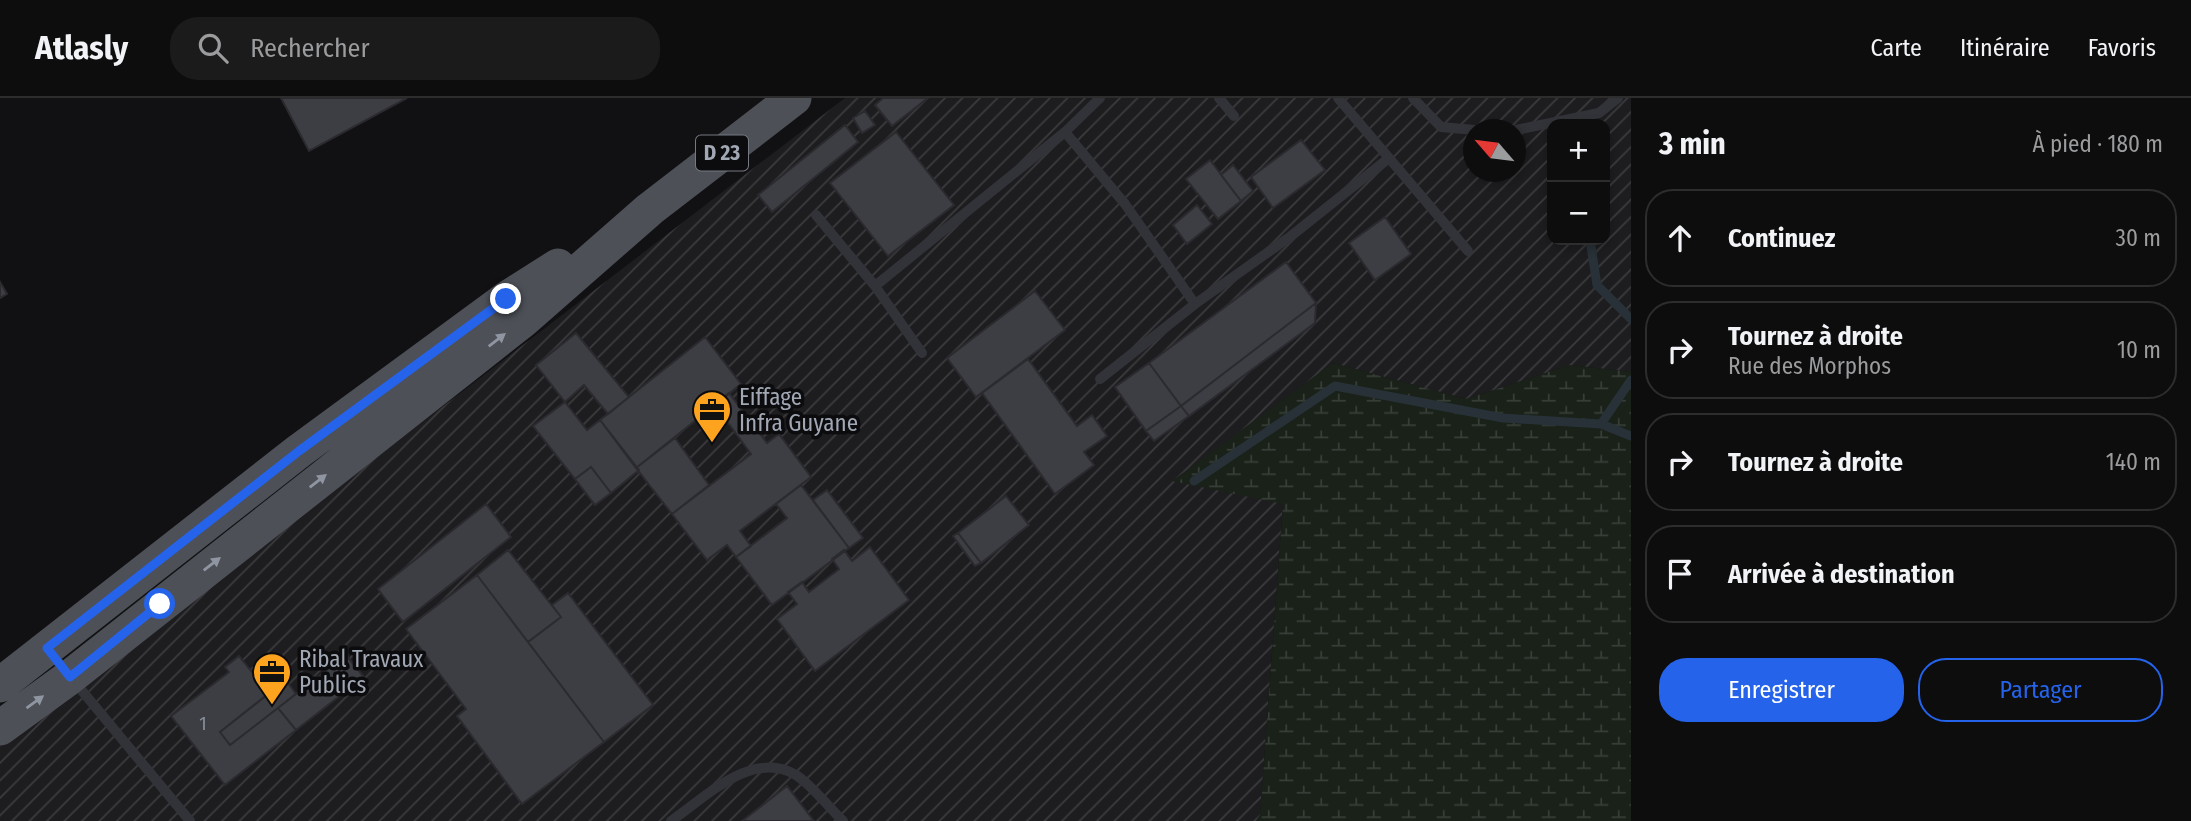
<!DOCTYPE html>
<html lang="fr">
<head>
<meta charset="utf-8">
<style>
	:root { --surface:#0d0d0e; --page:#1b1b1c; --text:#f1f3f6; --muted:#9a9c9e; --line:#2d2d2e; --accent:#2563eb }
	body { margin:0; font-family:"Fira Sans Condensed",sans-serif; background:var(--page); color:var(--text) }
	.controls { position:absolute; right:21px; top:21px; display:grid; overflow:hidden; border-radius:14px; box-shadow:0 4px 10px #0003 }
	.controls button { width:63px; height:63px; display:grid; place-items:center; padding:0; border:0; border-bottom:2px solid var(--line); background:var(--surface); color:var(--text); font:35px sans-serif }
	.compass { position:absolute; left:1463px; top:21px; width:63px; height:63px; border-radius:50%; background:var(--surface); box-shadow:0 4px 10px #0003; rotate:298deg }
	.stop { position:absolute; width:21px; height:21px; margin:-16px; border:5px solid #2563eb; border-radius:50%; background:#fff }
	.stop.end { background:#2563eb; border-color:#fff; box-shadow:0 2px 7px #0008 }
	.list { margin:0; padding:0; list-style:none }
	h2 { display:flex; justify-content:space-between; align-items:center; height:91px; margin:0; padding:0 28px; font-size:30px }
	h2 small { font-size:23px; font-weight:400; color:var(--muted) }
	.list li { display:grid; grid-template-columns:46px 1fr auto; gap:21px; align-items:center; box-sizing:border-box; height:98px; margin:0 14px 14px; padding:0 14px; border:2px solid var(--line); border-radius:28px }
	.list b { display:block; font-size:26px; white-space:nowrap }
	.list p { margin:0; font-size:23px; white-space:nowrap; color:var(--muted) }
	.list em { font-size:23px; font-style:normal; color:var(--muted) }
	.actions { display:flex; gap:14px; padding:21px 28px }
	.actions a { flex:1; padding:16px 0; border:2px solid var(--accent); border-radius:28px; text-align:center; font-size:24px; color:var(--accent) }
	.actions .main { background:var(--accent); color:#fff }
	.icon { flex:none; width:38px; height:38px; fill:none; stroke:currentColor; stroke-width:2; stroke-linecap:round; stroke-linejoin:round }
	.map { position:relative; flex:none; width:1631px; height:723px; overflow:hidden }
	header { display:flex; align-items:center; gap:42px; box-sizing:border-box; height:98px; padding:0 35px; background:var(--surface); border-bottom:2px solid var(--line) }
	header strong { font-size:33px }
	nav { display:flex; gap:38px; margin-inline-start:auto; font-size:24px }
	.search { width:490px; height:63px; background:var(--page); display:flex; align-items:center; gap:18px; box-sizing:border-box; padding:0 24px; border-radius:28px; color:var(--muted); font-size:26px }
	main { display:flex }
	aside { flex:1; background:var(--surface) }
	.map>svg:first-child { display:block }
	.industrial { fill:url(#industrial-furrows); fill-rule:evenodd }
	.wetland { fill:url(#wetland-marsh) }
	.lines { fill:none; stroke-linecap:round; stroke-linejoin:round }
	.stream { stroke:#273137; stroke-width:9 }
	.building { fill:#3d3e43; stroke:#2b2b2f; stroke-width:2 }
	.service { stroke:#323338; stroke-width:10 }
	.primary { stroke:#4d5057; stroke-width:35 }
	.oneway { fill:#9096a1 }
	.route { stroke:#2563eb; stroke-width:9 }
	.labels { text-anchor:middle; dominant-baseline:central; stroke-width:7; stroke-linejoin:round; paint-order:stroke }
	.number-label { font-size:19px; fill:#888e98 }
	.shield { fill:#0c0c0e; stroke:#747982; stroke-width:2 }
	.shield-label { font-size:21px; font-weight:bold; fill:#a1a8b4 }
	.poi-label { font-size:23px; fill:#a1a8b4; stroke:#0c0c0e; text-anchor:start }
</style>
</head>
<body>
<header>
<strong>Atlasly</strong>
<div class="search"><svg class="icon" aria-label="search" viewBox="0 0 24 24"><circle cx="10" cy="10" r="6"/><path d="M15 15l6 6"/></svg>Rechercher</div>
<nav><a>Carte</a><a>Itinéraire</a><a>Favoris</a></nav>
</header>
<main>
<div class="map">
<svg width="1631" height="723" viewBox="0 0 1631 723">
	<defs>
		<pattern id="industrial-furrows" width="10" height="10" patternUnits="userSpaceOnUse" patternTransform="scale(1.75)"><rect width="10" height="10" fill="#1d1d20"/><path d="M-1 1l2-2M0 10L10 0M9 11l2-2" fill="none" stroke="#3b3b3e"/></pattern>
		<pattern id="wetland-marsh" width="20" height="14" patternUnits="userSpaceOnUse" patternTransform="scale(1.75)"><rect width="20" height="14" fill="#192119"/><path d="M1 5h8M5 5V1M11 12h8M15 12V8" fill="none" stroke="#373e38"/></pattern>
	</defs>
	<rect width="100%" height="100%" fill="#111113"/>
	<!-- industrial -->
	<path class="industrial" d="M845,0H1631V274L1570,267L1466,301L1333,265L1173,383L1283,405L1260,717L1256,723H0V648ZM1552,26H1605V142H1552ZM1474,32H1516V74H1474Z"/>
	<!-- wetland -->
	<path class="wetland" d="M1333,265L1466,301L1570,267L1631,274V723H1256L1260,717L1283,406L1172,383Z"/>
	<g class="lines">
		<!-- stream -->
		<path class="stream" d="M1590,142L1597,187L1631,221
			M1601,326L1631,282
			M1194,383L1335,288L1503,320L1601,326L1631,338"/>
	</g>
	<!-- building -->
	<path class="building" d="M281,0H407L309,53Z
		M883,0H928L892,28L875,7Z
		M865,13L875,27L862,35L853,20Z
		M845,27L858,44L772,114L758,97Z
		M896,34L954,107L888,158L830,85Z
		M1301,42L1325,72L1273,110L1251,79Z
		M1210,62L1241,103L1218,121L1186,81Z
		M1233,67L1253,93L1241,103L1221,77Z
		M1197,107L1212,126L1187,146L1173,127Z
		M1385,119L1411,156L1375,182L1349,145Z
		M1286,164L1316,205L1181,308L1149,265Z
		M0,184L7,196L0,200Z
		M1035,193L1065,232L976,299L947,260Z
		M1316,205L1315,225L1189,318L1181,308Z
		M576,235L629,299L608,316L584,287L565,304L536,267Z
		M705,239L741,286L636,370L600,322Z
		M1028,261L1077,328L1092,317L1107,338L1084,354L1094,367L1055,396L982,295Z
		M1149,265L1181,308L1146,333L1115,289Z
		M729,295L767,345L779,336L811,379L740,433L751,448L736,459L727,447L707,462L672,416L751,356L715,307Z
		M565,304L587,332L600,322L639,372L611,395L591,369L575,381L533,328Z
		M1181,308L1189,318L1154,343L1146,333Z
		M675,340L709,387L672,416L636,370Z
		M591,369L611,395L595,407L575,381Z
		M801,387L849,450L772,507L736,459L787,420L776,406Z
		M827,392L863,440L849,450L813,402Z
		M1006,398L1029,427L981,465L958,435Z
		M486,406L511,439L403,524L378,491Z
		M958,435L981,465L975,468L953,438Z
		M870,449L909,502L815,573L777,521L797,506L788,494L802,484L809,494L839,471L832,461L844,452L852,463Z
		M508,452L561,519L528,544L477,477Z
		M477,477L604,644L522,706L457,618L466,611L406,531Z
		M568,495L653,607L604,644L528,544L561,519L552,507Z
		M346,557L364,579L296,632L278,610Z
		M239,558L269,595L220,634L230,647L278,610L296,632L225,687L171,618L229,574L225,569Z
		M286,582L296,596L230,647L220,634Z
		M787,688L814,723H742Z"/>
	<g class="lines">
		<!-- service -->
		<path class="service" d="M1100,0L1065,34L1125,106L1195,206L1291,138L1389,60
			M1219,0L1234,18
			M1338,0L1468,153
			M1413,0L1441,29L1475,32
			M1516,32L1599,15L1618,0
			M816,117L875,188L922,255
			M875,188L1065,34
			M1100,281L1195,206
			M49,553L190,723
			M671,723C706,699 752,651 796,677C813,688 828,709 843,723"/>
		<!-- primary -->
		<path class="primary" d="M0,587L299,353L506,201L558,168
			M0,630L70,579L522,223L650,111L794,0"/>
	</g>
	<!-- one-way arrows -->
	<defs><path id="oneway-solid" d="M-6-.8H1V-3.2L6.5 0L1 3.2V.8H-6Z" transform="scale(1.75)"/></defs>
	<g class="oneway">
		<use href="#oneway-solid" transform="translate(497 242) rotate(-38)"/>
		<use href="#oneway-solid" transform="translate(318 383) rotate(-38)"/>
		<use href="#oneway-solid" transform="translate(212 466) rotate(-38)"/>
		<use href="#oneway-solid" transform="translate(35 604) rotate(-36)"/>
	</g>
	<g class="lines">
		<!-- route -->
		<path class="route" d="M160,506L70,579L47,550L299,353L506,201"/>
	</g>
	<!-- icons -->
	<defs>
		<symbol id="office-pin" viewBox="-11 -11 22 30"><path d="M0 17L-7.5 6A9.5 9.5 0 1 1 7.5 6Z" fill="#fea31d" stroke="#0c0c0e"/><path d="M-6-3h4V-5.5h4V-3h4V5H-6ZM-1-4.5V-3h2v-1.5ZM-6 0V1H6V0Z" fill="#111"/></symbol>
	</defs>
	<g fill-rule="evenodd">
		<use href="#office-pin" x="690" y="290" width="44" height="60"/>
		<use href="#office-pin" x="250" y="552" width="44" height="60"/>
	</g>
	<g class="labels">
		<!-- number labels -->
		<g class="number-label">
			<text x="203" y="625">1</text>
		</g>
		<!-- shield labels -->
		<rect class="shield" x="696" y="37.5" width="52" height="35" rx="5"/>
		<g class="shield-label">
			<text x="722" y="55">D 23</text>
		</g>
		<!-- poi labels -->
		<g class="poi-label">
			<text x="739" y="299">Eiffage<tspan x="739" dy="26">Infra Guyane</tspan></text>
			<text x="299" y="561">Ribal Travaux<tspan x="299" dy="26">Publics</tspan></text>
		</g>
	</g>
</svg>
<div class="controls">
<button>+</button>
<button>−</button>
</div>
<svg class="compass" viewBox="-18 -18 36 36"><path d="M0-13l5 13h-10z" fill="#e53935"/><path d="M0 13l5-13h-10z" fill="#9a9c9e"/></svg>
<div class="stop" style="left:160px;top:506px"></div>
<div class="stop end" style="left:506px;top:201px"></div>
</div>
<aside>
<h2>3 min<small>À pied · 180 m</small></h2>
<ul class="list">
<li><svg class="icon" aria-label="ahead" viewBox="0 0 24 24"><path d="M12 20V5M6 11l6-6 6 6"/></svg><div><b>Continuez</b></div><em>30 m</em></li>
<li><svg class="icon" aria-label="right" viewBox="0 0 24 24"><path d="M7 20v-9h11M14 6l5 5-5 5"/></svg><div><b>Tournez à droite</b><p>Rue des Morphos</p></div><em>10 m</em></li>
<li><svg class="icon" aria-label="right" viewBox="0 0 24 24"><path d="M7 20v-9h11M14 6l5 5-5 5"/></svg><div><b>Tournez à droite</b></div><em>140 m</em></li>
<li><svg class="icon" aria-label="arrive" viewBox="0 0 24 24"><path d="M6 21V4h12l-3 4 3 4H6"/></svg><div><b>Arrivée à destination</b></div></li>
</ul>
<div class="actions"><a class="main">Enregistrer</a><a>Partager</a></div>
</aside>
</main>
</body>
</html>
